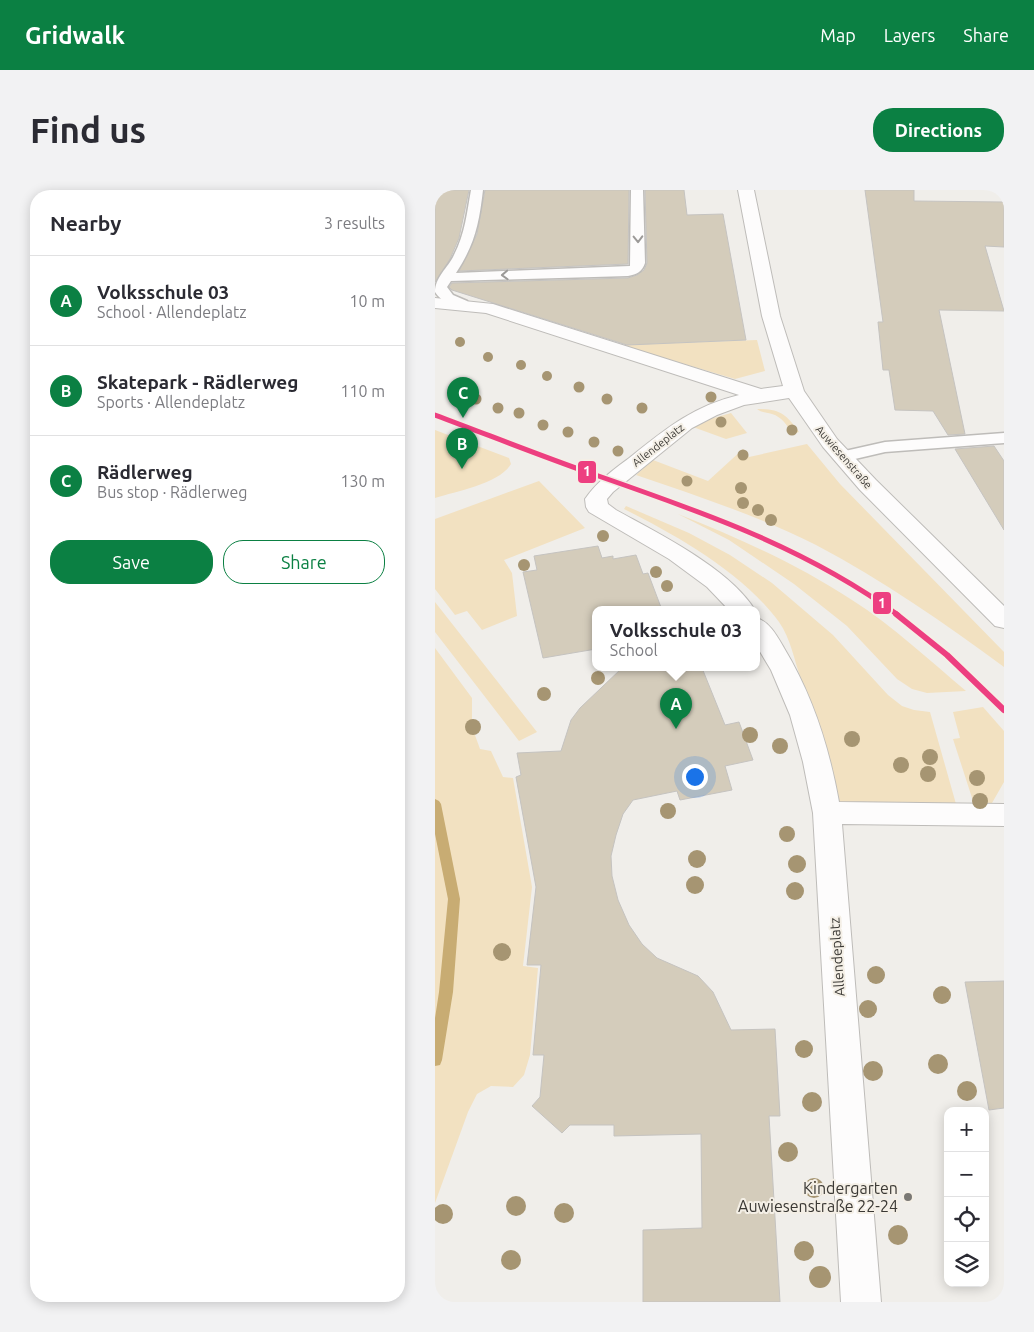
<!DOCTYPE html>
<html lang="en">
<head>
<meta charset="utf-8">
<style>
	:root { --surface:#fff; --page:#f2f2f3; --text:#2b2b33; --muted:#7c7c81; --line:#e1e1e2; --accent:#0b8043 }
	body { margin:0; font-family:Ubuntu,sans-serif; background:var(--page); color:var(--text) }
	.controls { position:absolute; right:15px; bottom:15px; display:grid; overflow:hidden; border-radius:10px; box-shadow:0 2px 12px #0003 }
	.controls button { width:45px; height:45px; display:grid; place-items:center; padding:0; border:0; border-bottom:1px solid var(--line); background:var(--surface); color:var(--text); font:25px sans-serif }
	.you { position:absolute; left:259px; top:586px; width:18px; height:18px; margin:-12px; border:4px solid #fff; border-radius:50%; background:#1a73e8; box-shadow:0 0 0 8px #1a73e833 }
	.badge { display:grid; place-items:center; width:32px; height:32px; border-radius:50%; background:var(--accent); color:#fff; font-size:16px; font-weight:700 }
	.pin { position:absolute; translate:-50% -41px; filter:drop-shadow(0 1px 2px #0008) }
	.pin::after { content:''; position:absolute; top:26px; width:18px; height:15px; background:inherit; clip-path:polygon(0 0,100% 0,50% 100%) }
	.popup { position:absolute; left:157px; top:416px; width:168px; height:65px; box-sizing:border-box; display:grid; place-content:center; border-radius:10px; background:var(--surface); filter:drop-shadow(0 1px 4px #0005); font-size:16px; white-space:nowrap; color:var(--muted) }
	.popup b { font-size:19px; color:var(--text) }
	.popup::after { content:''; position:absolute; left:50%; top:100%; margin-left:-10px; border:10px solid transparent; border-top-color:var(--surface) }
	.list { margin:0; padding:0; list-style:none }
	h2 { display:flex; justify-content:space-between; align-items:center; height:65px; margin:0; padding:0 20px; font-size:21px }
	h2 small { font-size:16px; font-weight:400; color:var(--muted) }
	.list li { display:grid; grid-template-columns:32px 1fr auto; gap:15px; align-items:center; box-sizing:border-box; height:90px; padding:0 20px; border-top:1px solid var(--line) }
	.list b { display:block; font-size:19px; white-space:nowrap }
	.list p { margin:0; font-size:16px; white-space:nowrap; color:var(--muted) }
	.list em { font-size:16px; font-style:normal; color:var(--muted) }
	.actions { display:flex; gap:10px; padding:15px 20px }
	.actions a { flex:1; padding:11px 0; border:1px solid var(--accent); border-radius:20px; text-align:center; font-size:18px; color:var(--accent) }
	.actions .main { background:var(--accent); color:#fff }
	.icon { flex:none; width:28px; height:28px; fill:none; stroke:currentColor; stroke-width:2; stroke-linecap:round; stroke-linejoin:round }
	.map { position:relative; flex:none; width:569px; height:1112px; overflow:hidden; border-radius:20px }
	header { display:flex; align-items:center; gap:30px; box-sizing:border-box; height:70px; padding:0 25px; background:var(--accent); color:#fff }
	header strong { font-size:24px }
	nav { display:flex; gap:28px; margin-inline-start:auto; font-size:18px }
	.intro { display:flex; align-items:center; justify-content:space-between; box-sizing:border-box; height:120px; padding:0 30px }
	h1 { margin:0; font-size:35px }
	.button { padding:12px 22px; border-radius:20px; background:var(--accent); color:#fff; font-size:18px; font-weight:700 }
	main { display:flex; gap:30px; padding:0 30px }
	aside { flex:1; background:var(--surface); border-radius:20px; box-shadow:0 2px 12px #0003 }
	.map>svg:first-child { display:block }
	.green { fill:#f2e1c1 }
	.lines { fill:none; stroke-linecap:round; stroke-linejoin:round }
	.stream { fill:#c8ac73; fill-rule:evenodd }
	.building { fill:#d4ccbb; stroke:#c5c3c0 }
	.service-casing { stroke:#bebcb9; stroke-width:3 }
	.minor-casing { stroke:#bebcb9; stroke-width:2 }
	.service { fill:#fdfcfc; fill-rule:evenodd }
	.minor { fill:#fdfcfc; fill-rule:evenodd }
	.tram-1-far1-casing { stroke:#f4efe6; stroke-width:8 }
	.tram-1-casing { stroke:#f4efe6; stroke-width:10 }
	.tram-1-far1 { stroke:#ed3f80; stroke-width:5 }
	.tram-1 { stroke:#ed3f80; stroke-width:6 }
	.tree { fill:#a69572 }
	.oneway { stroke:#9c9a98 }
	.poi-dot { fill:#7a7874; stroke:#f4efe6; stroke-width:2 }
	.labels { text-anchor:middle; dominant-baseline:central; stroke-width:4; stroke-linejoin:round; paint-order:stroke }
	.far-street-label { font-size:11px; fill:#3b3935; stroke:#f4efe6 }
	.street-label { font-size:14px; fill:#3b3935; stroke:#f4efe6 }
	.near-poi-label { font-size:16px; fill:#3b3935; stroke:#f4efe6; text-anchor:end }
	.line-badge { stroke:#f4efe6; stroke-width:2 }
	.badge-label { font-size:14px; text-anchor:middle; font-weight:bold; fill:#fff }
</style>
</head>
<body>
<header>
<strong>Gridwalk</strong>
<nav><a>Map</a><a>Layers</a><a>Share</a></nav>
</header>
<div class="intro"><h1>Find us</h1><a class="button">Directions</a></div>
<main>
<aside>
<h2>Nearby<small>3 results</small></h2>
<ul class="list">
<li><span class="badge">A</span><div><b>Volksschule 03</b><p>School · Allendeplatz</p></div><em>10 m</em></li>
<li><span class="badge">B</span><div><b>Skatepark - Rädlerweg</b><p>Sports · Allendeplatz</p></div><em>110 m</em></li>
<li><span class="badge">C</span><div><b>Rädlerweg</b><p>Bus stop · Rädlerweg</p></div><em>130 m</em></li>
</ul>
<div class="actions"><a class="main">Save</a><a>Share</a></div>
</aside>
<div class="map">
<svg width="569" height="1112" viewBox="0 0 569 1112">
	<rect width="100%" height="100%" fill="#f0eeea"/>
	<!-- green -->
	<path class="green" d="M322,150L330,181L300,189L185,155Z
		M322,219C345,219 351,224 364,242L357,244C352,235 347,227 337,224C331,222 327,223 322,219Z
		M296,223L312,243L291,249L258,237L275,229Z
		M0,240L74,268L76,274C64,294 22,301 0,308Z
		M372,254L405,294L569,462V477C509,433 448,390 381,355C324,326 262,306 201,285L218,270L273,291L308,259L314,267Z
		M104,291L150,338L69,370L77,383L82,426L47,440L32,421L20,425L0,399V329Z
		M191,316L254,343L295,365L337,393L398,445L453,505L467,516L479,520L495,522L521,614L401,612C397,590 394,567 388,545C382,526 372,508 366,489C359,470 356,449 344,432C308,383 243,346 189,319Z
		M243,324C304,348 362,374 417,410C458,436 494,470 531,501L492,503L477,499L462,489L412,436L359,394L294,350Z
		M0,412L102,542L84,551L0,442Z
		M0,458L37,508V537L45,559L56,561L68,587L78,588L97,697L88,776L103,778L95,865L89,885L78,897L56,896L42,904L33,922L0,1013Z
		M548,517L569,541V592L557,613L539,614L518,549L525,548L518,522Z"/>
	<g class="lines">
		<!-- stream -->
		<path class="stream" d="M0,609L4,611L6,614L25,709L18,802L7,870L5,875L0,876V828L4,802L13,709L0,644Z"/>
	</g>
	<!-- building -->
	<path class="building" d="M0,0H34L24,48L15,69L0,92Z
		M50,0H194L193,74L24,81L42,44Z
		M210,0H249L252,25L288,24L311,150L192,155L17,100L14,97L17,93L193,88L202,85L209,80L212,73Z
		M430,0H479V11L569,12V57L550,56L569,121L504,120L530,244L513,245L498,221L460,220L454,180H448L443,132H448Z
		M559,256L569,271V340L520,259Z
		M163,356L167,368L178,366V369L201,365L208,384L213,383L227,420H161V459L108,468L88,382L102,380L99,366Z
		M187,478H267L290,535L304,532L318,570L290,576L297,600L245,610L242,601L198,610L188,624L181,645L176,666L177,686L183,710L194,735L207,754L222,768L263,786L278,802L296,840L340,839L345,926H334L345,1112H208V1040L267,1038L266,944L179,946V935H135L127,943L97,916L105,907L109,865H98L106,775H92L101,697L81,587L86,585L82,563L126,561L136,530L145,518Z
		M569,791V918L554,920L530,792Z"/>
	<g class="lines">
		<defs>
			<path id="service" d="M36,0H48C44,34 40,54 21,83L195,76L196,0H208L210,73C207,82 202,84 193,86L16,91L12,97L18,105L32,111L34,114L32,117C19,120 7,112 0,102C0,87 13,78 19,65C30,44 32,22 36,0Z
				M569,243V253L450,262L407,272L401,271L398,267L401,263L450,252Z"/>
			<path id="minor" d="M303,0H319L345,126L369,201L402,249L441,290L569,416V438L560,436L425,300L388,257L354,208L309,215L282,225L257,238L178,302L172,309L173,314L181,320C224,344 294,378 320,420H294L272,397L234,369L154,322L151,317L150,309C163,290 180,279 198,265C233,237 259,216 304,205L51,123L0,118V108L58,114L326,199L348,196L327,126Z
				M321,428C334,431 342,446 349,458C378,506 394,557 404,612L569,614V636L407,634L446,1112H406L378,623L368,572L355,525L336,480L321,455Z"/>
		</defs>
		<!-- service casing -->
		<use href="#service" class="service-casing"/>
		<!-- minor casing -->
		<use href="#minor" class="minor-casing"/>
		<!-- service -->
		<use href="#service" class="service"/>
		<!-- minor -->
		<use href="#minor" class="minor"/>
		<defs>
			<path id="tram-1-far1" d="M0,225C51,244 101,264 152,282C261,320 369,356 463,425"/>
			<path id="tram-1" d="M461,424L512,465L569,520"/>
		</defs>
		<!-- tram-1-far1 casing -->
		<use href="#tram-1-far1" class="tram-1-far1-casing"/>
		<!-- tram-1 casing -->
		<use href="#tram-1" class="tram-1-casing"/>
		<!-- tram-1-far1 -->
		<use href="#tram-1-far1" class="tram-1-far1"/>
		<!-- tram-1 -->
		<use href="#tram-1" class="tram-1"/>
	</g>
	<!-- trees -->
	<g class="tree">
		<circle cx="25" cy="152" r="5"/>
		<circle cx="53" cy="167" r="5"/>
		<circle cx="86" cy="175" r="5"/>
		<circle cx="112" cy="186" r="5"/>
		<circle cx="144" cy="197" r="5.5"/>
		<circle cx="24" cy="202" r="5.5"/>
		<circle cx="276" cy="207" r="5.5"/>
		<circle cx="41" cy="209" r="5.5"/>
		<circle cx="172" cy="209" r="5.5"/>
		<circle cx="63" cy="218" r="5.5"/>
		<circle cx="207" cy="218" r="5.5"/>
		<circle cx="84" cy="223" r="5.5"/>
		<circle cx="286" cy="232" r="5.5"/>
		<circle cx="108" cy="235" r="5.5"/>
		<circle cx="357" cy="240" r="5.5"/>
		<circle cx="133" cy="242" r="5.5"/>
		<circle cx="159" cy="252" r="5.5"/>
		<circle cx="183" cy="261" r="5.5"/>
		<circle cx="308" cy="265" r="5.5"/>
		<circle cx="252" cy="291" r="5.5"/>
		<circle cx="306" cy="298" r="6"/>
		<circle cx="308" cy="313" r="6"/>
		<circle cx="323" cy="320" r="6"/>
		<circle cx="336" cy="330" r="6"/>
		<circle cx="168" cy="346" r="6"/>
		<circle cx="89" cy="375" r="6"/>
		<circle cx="221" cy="382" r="6"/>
		<circle cx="232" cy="396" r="6"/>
		<circle cx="163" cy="488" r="7"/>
		<circle cx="109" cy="504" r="7"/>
		<circle cx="38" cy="537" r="8"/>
		<circle cx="315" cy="545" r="8"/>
		<circle cx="417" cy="549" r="8"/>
		<circle cx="345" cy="556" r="8"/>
		<circle cx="495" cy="567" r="8"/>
		<circle cx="466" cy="575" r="8"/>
		<circle cx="493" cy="584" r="8"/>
		<circle cx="542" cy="588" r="8"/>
		<circle cx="545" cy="611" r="8"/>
		<circle cx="233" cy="621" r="8"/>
		<circle cx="352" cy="644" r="8"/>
		<circle cx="262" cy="669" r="9"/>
		<circle cx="362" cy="674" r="9"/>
		<circle cx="260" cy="695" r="9"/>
		<circle cx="360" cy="701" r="9"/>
		<circle cx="67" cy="762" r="9"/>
		<circle cx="441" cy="785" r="9"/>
		<circle cx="507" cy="805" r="9"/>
		<circle cx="433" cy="819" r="9"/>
		<circle cx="369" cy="859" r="9"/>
		<circle cx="503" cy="874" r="10"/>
		<circle cx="438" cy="881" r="10"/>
		<circle cx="532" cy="901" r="10"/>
		<circle cx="377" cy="912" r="10"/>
		<circle cx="353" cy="962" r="10"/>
		<circle cx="379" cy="998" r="10"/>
		<circle cx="81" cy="1016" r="10"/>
		<circle cx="129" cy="1023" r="10"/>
		<circle cx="8" cy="1024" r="10"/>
		<circle cx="463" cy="1045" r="10"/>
		<circle cx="369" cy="1061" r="10"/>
		<circle cx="76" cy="1070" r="10"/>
		<circle cx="385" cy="1087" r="11"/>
	</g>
	<!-- one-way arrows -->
	<defs><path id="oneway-chevron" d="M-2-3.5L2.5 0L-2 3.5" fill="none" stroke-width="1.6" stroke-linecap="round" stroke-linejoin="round" transform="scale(1.25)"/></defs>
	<g class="oneway">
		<use href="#oneway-chevron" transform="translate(203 49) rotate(89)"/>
		<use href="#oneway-chevron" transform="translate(70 85) rotate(178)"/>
	</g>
	<!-- markers -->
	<circle class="poi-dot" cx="473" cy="1007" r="5"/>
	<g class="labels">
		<!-- far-street labels -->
		<g class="far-street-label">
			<text transform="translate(223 255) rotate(-38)">Allendeplatz</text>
			<text transform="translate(409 267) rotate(49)">Auwiesenstraße</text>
		</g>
		<!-- street labels -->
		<g class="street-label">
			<text transform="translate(402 767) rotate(-94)">Allendeplatz</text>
		</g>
		<!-- near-poi labels -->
		<g class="near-poi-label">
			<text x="463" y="998">Kindergarten<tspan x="463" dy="18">Auwiesenstraße 22-24</tspan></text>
		</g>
	</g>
	<g class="line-badge">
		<rect x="142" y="270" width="20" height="24" rx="5" fill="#ed3f80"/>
		<rect x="437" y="401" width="20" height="24" rx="5" fill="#ed3f80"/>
	</g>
	<g class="badge-label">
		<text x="152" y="286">1</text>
		<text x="447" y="418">1</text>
	</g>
</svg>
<div class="controls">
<button>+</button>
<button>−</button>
<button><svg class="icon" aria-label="locate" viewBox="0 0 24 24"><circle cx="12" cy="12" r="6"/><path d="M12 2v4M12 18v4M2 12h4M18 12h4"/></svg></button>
<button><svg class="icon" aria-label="layers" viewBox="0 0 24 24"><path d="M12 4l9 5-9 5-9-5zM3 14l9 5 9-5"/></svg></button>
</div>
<div class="you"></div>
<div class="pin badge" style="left:241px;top:539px">A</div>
<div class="popup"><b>Volksschule 03</b>School</div>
<div class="pin badge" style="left:27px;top:279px">B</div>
<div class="pin badge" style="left:28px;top:228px">C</div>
</div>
</main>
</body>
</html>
